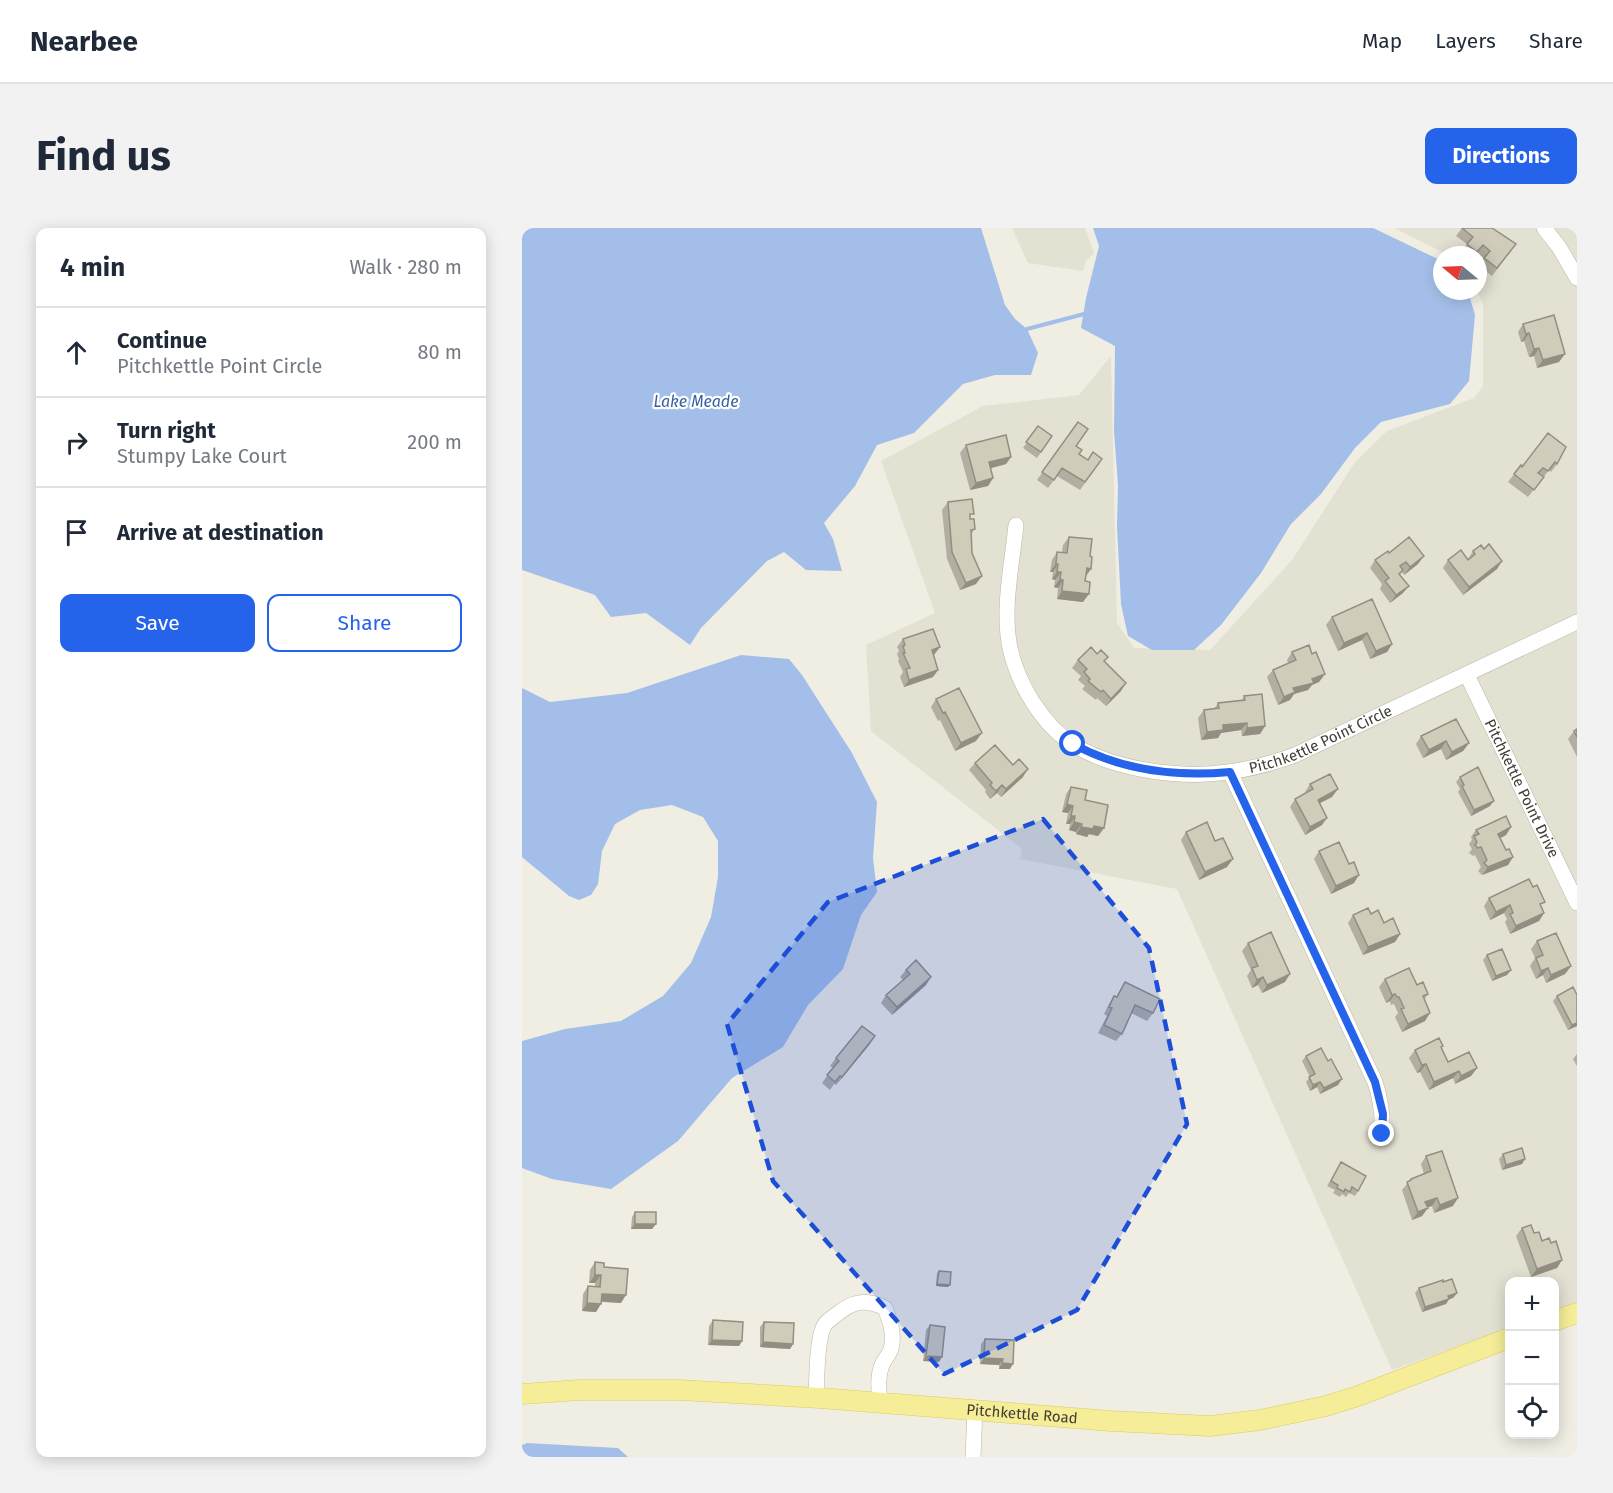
<!DOCTYPE html>
<html lang="en">
<head>
<meta charset="utf-8">
<style>
	:root { --surface:#fff; --page:#f2f2f3; --text:#1f2937; --muted:#747a83; --line:#e0e1e3; --accent:#2563eb }
	body { margin:0; font-family:"Fira Sans",sans-serif; background:var(--page); color:var(--text) }
	.controls { position:absolute; right:18px; bottom:18px; display:grid; overflow:hidden; border-radius:12px; box-shadow:0 3px 15px #0003 }
	.controls button { width:54px; height:54px; display:grid; place-items:center; padding:0; border:0; border-bottom:2px solid var(--line); background:var(--surface); color:var(--text); font:30px sans-serif }
	.compass { position:absolute; left:911px; top:18px; width:54px; height:54px; border-radius:50%; background:var(--surface); box-shadow:0 3px 15px #0003; rotate:289deg }
	.stop { position:absolute; width:18px; height:18px; margin:-14px; border:4px solid #2563eb; border-radius:50%; background:#fff }
	.stop.end { background:#2563eb; border-color:#fff; box-shadow:0 2px 6px #0008 }
	.list { margin:0; padding:0; list-style:none }
	h2 { display:flex; justify-content:space-between; align-items:center; height:78px; margin:0; padding:0 24px; font-size:26px }
	h2 small { font-size:20px; font-weight:400; color:var(--muted) }
	.list li { display:grid; grid-template-columns:39px 1fr auto; gap:18px; align-items:center; box-sizing:border-box; height:90px; padding:0 24px; border-top:2px solid var(--line) }
	.list b { display:block; font-size:22px; white-space:nowrap }
	.list p { margin:0; font-size:20px; white-space:nowrap; color:var(--muted) }
	.list em { font-size:20px; font-style:normal; color:var(--muted) }
	.actions { display:flex; gap:12px; padding:18px 24px }
	.actions a { flex:1; padding:14px 0; border:2px solid var(--accent); border-radius:12px; text-align:center; font-size:21px; color:var(--accent) }
	.actions .main { background:var(--accent); color:#fff }
	.icon { flex:none; width:33px; height:33px; fill:none; stroke:currentColor; stroke-width:2; stroke-linecap:round; stroke-linejoin:round }
	.map { position:relative; flex:none; width:1055px; height:1229px; overflow:hidden; border-radius:12px }
	header { display:flex; align-items:center; gap:36px; box-sizing:border-box; height:84px; padding:0 30px; background:var(--surface); border-bottom:2px solid var(--line) }
	header strong { font-size:28px }
	nav { display:flex; gap:33px; margin-inline-start:auto; font-size:21px }
	.intro { display:flex; align-items:center; justify-content:space-between; box-sizing:border-box; height:144px; padding:0 36px }
	h1 { margin:0; font-size:42px }
	.button { padding:15px 27px; border-radius:12px; background:var(--accent); color:#fff; font-size:21px; font-weight:700 }
	main { display:flex; gap:36px; padding:0 36px }
	aside { flex:1; background:var(--surface); border-radius:12px; box-shadow:0 3px 15px #0003 }
	.map>svg:first-child { display:block }
	.residential { fill:#e3e1d2 }
	.water { fill:#a3bee8 }
	.lines { fill:none; stroke-linecap:round; stroke-linejoin:round }
	.stream { stroke:#a3bee8; stroke-width:4 }
	.minor-casing { stroke:#bab7a7; stroke-width:16 }
	.major-casing { stroke:#d8cd69; stroke-width:21 }
	.minor { stroke:#fff; stroke-width:15 }
	.major { stroke:#f5ed97; stroke-width:20 }
	.wall { fill:#b3afa0 }
	.shaded-wall { fill:#928f82 }
	.building { fill:#d0ccba; stroke:#928f82; stroke-width:1.5 }
	.route { stroke:#2563eb; stroke-width:8 }
	.marked { fill:#1d4ed8; fill-opacity:0.2; stroke:#1d4ed8; stroke-width:4.5; stroke-dasharray:12 8; stroke-linejoin:round }
	.labels { text-anchor:middle; dominant-baseline:central; stroke-width:4.5; stroke-linejoin:round; paint-order:stroke }
	.street-label { font-size:15px; fill:#413e34; stroke:#fff }
	.water-label { font-size:16px; font-style:italic; fill:#3860a2; stroke:#fff }
</style>
</head>
<body>
<header>
<strong>Nearbee</strong>
<nav><a>Map</a><a>Layers</a><a>Share</a></nav>
</header>
<div class="intro"><h1>Find us</h1><a class="button">Directions</a></div>
<main>
<aside>
<h2>4 min<small>Walk · 280 m</small></h2>
<ul class="list">
<li><svg class="icon" aria-label="ahead" viewBox="0 0 24 24"><path d="M12 20V5M6 11l6-6 6 6"/></svg><div><b>Continue</b><p>Pitchkettle Point Circle</p></div><em>80 m</em></li>
<li><svg class="icon" aria-label="right" viewBox="0 0 24 24"><path d="M7 20v-9h11M14 6l5 5-5 5"/></svg><div><b>Turn right</b><p>Stumpy Lake Court</p></div><em>200 m</em></li>
<li><svg class="icon" aria-label="arrive" viewBox="0 0 24 24"><path d="M6 21V4h12l-3 4 3 4H6"/></svg><div><b>Arrive at destination</b></div></li>
</ul>
<div class="actions"><a class="main">Save</a><a>Share</a></div>
</aside>
<div class="map">
<svg width="1055" height="1229" viewBox="0 0 1055 1229">
	<rect width="100%" height="100%" fill="#f0eee3"/>
	<!-- residential -->
	<path class="residential" d="M490,0H563L572,25L564,33L561,43L506,35Z
		M872,0H1055V1075L1033,1083L1032,1054H987V1100L870,1142L655,661L498,631L500,621L349,503L344,417L413,385L359,233L461,178L557,167L589,128L595,395L612,420L688,422L770,332L833,234L865,203L952,170L961,158V76L955,63L956,27H926Z"/>
	<!-- water -->
	<path class="water" d="M0,0H459L483,77L493,91L505,101L516,125L509,147H473L441,156L392,205L355,217L333,258L302,295L311,311L320,343L284,342L262,324L245,333L179,400L168,417L124,385L89,389L73,367L0,342Z
		M571,0H851L920,33V63H946L953,87L947,153L928,176L859,194L833,220L799,266L769,296L739,345L699,397L672,422H630L606,408L599,376L595,298L596,257L592,203L593,118L559,100L564,70L577,18Z
		M219,427L267,431L280,447L330,525L355,574L351,630L355,664L339,687L321,741L286,777L261,819L210,850L156,913L89,961L30,951L0,940V813L43,801L99,793L141,768L169,735L189,689L196,649V613L181,589L150,577L118,582L93,596L80,623L76,656L69,667L57,672L47,668L0,629V460L28,474L105,465Z
		M5,1215L96,1220L106,1229H0V1217Z"/>
	<g class="lines">
		<!-- stream -->
		<path class="stream" d="M505,101L562,86"/>
		<defs>
			<g id="minor">
				<path d="M1022,0L1037,19L1055,50"/>
				<path id="s1" d="M494,297C490,337 480,381 488,420C496,456 520,497 552,517C593,542 659,551 706,544C729,541 751,535 773,527L1055,394"/>
				<path id="s2" d="M945,447L1055,675"/>
				<path d="M708,544L853,854C859,872 861,887 860,906"/>
				<path d="M294,1170C295,1154 294,1106 304,1095C308,1091 314,1087 319,1083C334,1072 346,1072 363,1080C368,1093 373,1107 369,1121C367,1127 362,1132 360,1137C355,1149 357,1163 358,1175"/>
				<path d="M451,1229L453,1182"/>
			</g>
			<g id="major">
				<path d="M1032,1093L1055,1085"/>
				<path id="s3" d="M0,1166L57,1162H158L298,1170L589,1193L688,1198L738,1192L804,1178L836,1168L987,1110"/>
			</g>
		</defs>
		<!-- minor casing -->
		<use href="#minor" class="minor-casing"/>
		<!-- major casing -->
		<use href="#major" class="major-casing"/>
		<!-- minor -->
		<use href="#minor" class="minor"/>
		<!-- major -->
		<use href="#major" class="major"/>
	</g>
	<!-- wall -->
	<path class="wall" d="M940,0L994,16L970,48L957,38L962,30L955,25L954,27H943L940,24L945,16L934,8Z
		M1001,96L1037,134L1015,140L1012,128L1007,129L1002,113L999,114L996,104Z
		M556,194L554,218L557,226L566,232L580,231L558,262L535,248L526,260L515,252Z
		M516,198L530,208L515,230L501,220Z
		M1026,205L1035,236L1029,244L1027,242L1006,269L986,254L999,237L1000,239Z
		M444,217L489,229L484,236L469,240L471,250L466,258L448,262L438,225Z
		M426,274L448,291L453,301L449,306L450,325L454,356L438,362L425,331L420,282Z
		M547,309L564,348L561,374L535,371L536,360L532,359L533,352L530,351L531,344H528L530,332L535,324H540L541,317Z
		M951,323L980,333L975,341L941,367L921,340L926,332L946,331Z
		M867,325L896,336L882,347L880,344L878,347L881,365L868,375L858,361L860,356L848,340L853,332Z
		M810,389L870,416L865,424L848,431L840,412L816,423L804,397Z
		M381,411L412,427H411L416,442L411,449L382,459L378,449L381,444L376,433L377,431L375,426L377,423L375,419Z
		M770,424L790,426L803,446L797,454L790,457L786,462L772,466L768,472L756,477L745,449L751,442L766,435L765,432Z
		M556,432L583,434L599,463L584,478L575,470L574,472L560,461L563,458L556,452L559,448L550,440Z
		M722,468L743,498L738,506L720,508L719,502L699,505L696,510L679,512L676,490L682,482L692,481L696,475L720,472Z
		M414,471L454,513L433,523L418,492L416,493L409,479Z
		M1055,501V529L1046,511L1052,503Z
		M899,508L947,515L941,523L924,532L919,521L901,530L894,516Z
		M453,535L501,549L479,569L475,565L468,571L463,564L464,562L447,542Z
		M938,549L968,578L949,588L936,564L938,561L934,554Z
		M788,556L810,569L798,575L800,597L783,607L768,579L773,571L784,565L783,564Z
		M549,559L563,572L582,600L576,608L567,606L565,609L554,606V604L547,602L548,596H544L546,585L540,584L544,566Z
		M989,599L984,607L978,610L984,622L991,629L986,637L960,647L956,643L959,639L953,627L951,628L947,625L950,621L947,616L950,612L949,609L954,602Z
		M664,604L705,639L677,652L659,612Z
		M797,623L832,655L809,666L792,631Z
		M967,670L1019,679L1022,685L1017,693L988,706L983,694L985,691L982,685L968,692L962,678Z
		M849,686L878,706L873,714L841,727L826,695L831,687Z
		M1015,713L1049,738L1043,746L1024,755L1021,747L1014,751L1008,738L1013,730L1009,721Z
		M726,715L763,754L740,765L736,757L730,760L725,748L729,742L720,723Z
		M965,727L989,742L985,747L970,753L961,732Z
		M384,742L404,757L370,787L359,775L364,767L381,752L378,749Z
		M863,751L895,757L906,766L902,772L903,793L880,804L873,789L876,785L872,776L869,777L868,773L864,775L857,759Z
		M603,754L631,785L625,793L609,785L600,806L594,813L576,805L585,788L582,786L587,776L592,768L594,769Z
		M1035,768L1055,798L1046,802L1031,773Z
		M348,816L314,857L312,856L308,862L300,855L311,840L308,838L314,830Z
		M919,820L926,834L955,840L949,848L933,856L931,850L907,862L898,844L895,845L887,830L893,822Z
		M1055,826V838L1051,831Z
		M784,828L816,857L798,866L795,859L788,863L784,854L788,849L780,833Z
		M981,926L1003,931L1000,936L980,942L977,931Z
		M904,928L931,978L912,985L910,978L905,979L900,988L890,992L880,962L889,951L902,946L899,936Z
		M819,934L836,963L833,968L827,965L824,969L820,966L818,969L811,965L813,962L805,958Z
		M113,984L134,996L130,1001H109L110,989Z
		M1000,1000L1012,1005L1020,1013L1029,1015L1040,1032L1035,1040L1009,1049L994,1008Z
		M73,1034L82,1039L99,1075L79,1074L74,1084L60,1083L61,1066L66,1058H73V1055H67L68,1042Z
		M417,1043L426,1059L414,1058L415,1045Z
		M921,1054L935,1065L931,1070L927,1071L924,1076L900,1084L893,1065L897,1060Z
		M191,1092L220,1113L217,1118L186,1117L187,1098Z
		M242,1094L271,1116L268,1121L238,1119V1099Z
		M408,1097L417,1134L401,1133L404,1102Z
		M463,1111L492,1112L488,1141H477V1137L458,1136L459,1116Z"/>
	<!-- shaded-wall -->
	<path class="shaded-wall" d="M1007,105L1002,113L999,114L1004,106Z
		M1017,120L1012,128L1007,129L1012,121Z
		M1043,126L1037,134L1015,140L1021,132Z
		M489,229L484,236L462,242L467,234Z
		M471,250L466,258L448,262L454,255Z
		M902,328L896,336L882,347L888,339Z
		M980,333L975,341L941,367L947,359Z
		M534,336H536L531,344H528Z
		M565,340L569,341L564,348Z
		M535,344H539L533,352L530,351Z
		M460,348L454,356L438,362L444,355Z
		M538,351L541,352L536,360L532,359Z
		M887,358L881,365L868,375L874,367Z
		M540,363L567,366L561,374L535,371Z
		M845,405L840,412L816,423L822,415Z
		M870,416L865,424L848,431L854,423Z
		M418,419L412,427L404,430L410,422Z
		M416,442L411,449L382,459L387,452Z
		M803,446L797,454L790,457L786,462L772,466L768,472L756,477L762,469L771,460Z
		M604,455L599,463L584,478L589,471Z
		M725,495L719,502L699,505L696,510L679,512L685,504L701,497Z
		M743,498L738,506L720,508L725,500Z
		M460,505L454,513L433,523L439,515Z
		M924,513L919,521L901,530L907,522Z
		M947,515L941,523L924,532L930,524Z
		M506,541L501,549L479,569L484,561Z
		M480,557L475,565L468,571L474,563Z
		M816,561L810,569L790,579L796,572Z
		M972,573L968,578L949,588L952,582Z
		M545,576L551,578L546,585L540,584Z
		M549,588H553L548,596H544Z
		M805,590L800,597L783,607L788,599Z
		M552,594L560,596L554,604L547,602Z
		M572,598L582,600L576,608L567,606L565,609L554,606L559,599Z
		M989,599L984,607L971,614L976,606Z
		M991,629L986,637L960,647L966,639Z
		M711,631L705,639L677,652L683,644Z
		M837,647L832,655L809,666L814,658Z
		M988,677L982,685L968,692L974,684Z
		M1022,685L1017,693L988,706L994,698Z
		M878,706L873,714L841,727L846,719Z
		M1049,738L1043,746L1024,755L1029,747Z
		M1026,740L1021,747L1014,751L1019,743Z
		M989,742L985,747L970,753L974,748Z
		M768,746L763,754L740,765L745,757Z
		M409,749L404,757L370,787L375,779Z
		M741,749L736,757L730,760L735,752Z
		M873,766L868,773L864,775L870,767Z
		M908,785L903,793L880,804L886,796Z
		M1055,795V798L1046,802L1050,797Z
		M353,808L348,816L314,857L320,849Z
		M904,836L898,844L895,845L900,837Z
		M955,840L949,848L933,856L939,848Z
		M937,843L931,850L907,862L912,854Z
		M820,851L816,857L798,866L802,860Z
		M798,854L795,859L788,863L791,857Z
		M1003,931L1000,936L980,942L984,937Z
		M915,970L910,978L898,982L903,974Z
		M936,970L931,978L912,985L918,977Z
		M906,980L900,988L890,992L896,984Z
		M113,996H134L130,1001H109Z
		M1040,1032L1035,1040L1009,1049L1015,1041Z
		M73,1047H79L73,1055H67Z
		M415,1056L428,1057L426,1059L414,1058Z
		M935,1065L931,1070L927,1071L924,1076L900,1084L903,1079L926,1068Z
		M80,1066L104,1067L99,1075L74,1073Z
		M65,1075L79,1076L74,1084L60,1083Z
		M190,1112L220,1113L217,1118L186,1117Z
		M241,1114L271,1116L268,1121L238,1119Z
		M404,1128L420,1129L417,1134L401,1133Z
		M462,1130L481,1131L477,1137L458,1136Z
		M480,1135L491,1136L488,1141H477Z"/>
	<!-- building -->
	<path class="building" d="M940,0H970L994,16L975,40L962,30L968,23L961,17L955,24L945,16L951,9Z
		M1032,87L1043,126L1021,132L1017,120L1012,121L1007,105L1004,106L1001,96Z
		M556,194L566,201L554,218L560,222L557,226L566,232L571,224L580,231L563,254L540,240L532,252L520,244Z
		M516,198L530,208L519,224L504,214Z
		M1026,205L1044,219L1035,236L1033,234L1026,243L1021,240L1016,245L1022,249L1012,262L992,246L999,237L1000,239Z
		M484,207L489,229L467,234L471,250L454,255L444,217Z
		M450,271L452,286H448V291H452L453,301L449,302L450,325L460,348L444,355L430,324L426,274Z
		M547,309L570,311L568,328L570,329L569,341L565,340L563,353L568,354L567,366L540,363L541,352L538,351L539,344H535L536,336H534L535,324L545,325Z
		M887,309L902,328L888,339L884,334L878,338L881,342L877,346L887,358L874,367L863,353L867,350L853,332L866,323L867,325Z
		M967,316L980,333L947,359L926,332L939,322L946,332L953,326L951,323L959,317L962,321Z
		M850,371L870,416L854,423L845,405L822,415L810,389Z
		M411,401L418,419L410,422L416,442L387,452L384,441L388,440L381,425H383L381,418L383,417L381,411Z
		M787,417L790,426L794,424L803,446L790,451L792,455L771,460L773,464L762,469L751,442L774,432L770,424Z
		M569,419L575,426L579,422L586,429L582,433L604,455L589,471L581,462L579,464L566,453L568,451L562,444L565,441L556,432Z
		M437,460L460,505L439,515L423,484L421,485L414,471Z
		M740,466L743,498L725,500V495L701,497V502L685,504L682,482L697,480L696,475L723,472L722,468Z
		M934,491L947,515L930,524L924,513L907,522L899,508Z
		M1055,501V509L1052,503Z
		M473,517L491,537L497,531L506,541L484,561L480,557L474,563L468,557L470,555L453,535Z
		M956,539L972,573L952,582L940,558L942,557L938,549Z
		M808,546L816,561L796,572L805,590L788,599L773,571L791,561L788,556Z
		M549,559L565,562L563,572L586,577L582,600L572,598L571,601L559,599L560,596L552,594L553,588H549L551,578L545,576Z
		M984,588L989,599L976,606L984,622L987,621L991,629L966,639L962,635L965,632L959,619L956,620L953,617L955,614L952,608L957,606L954,602Z
		M685,594L693,613L701,610L711,631L683,644L664,604Z
		M817,614L827,636L832,634L837,647L814,658L797,623Z
		M1007,651L1011,659L1015,657L1023,674L1018,676L1022,685L994,698L988,686L991,685L988,677L974,684L967,670Z
		M846,680L849,686L856,682L862,695L871,690L878,706L846,719L831,687Z
		M749,704L768,746L745,757L741,749L735,752L730,740L736,738L726,715Z
		M1034,705L1049,738L1029,747L1026,740L1019,743L1014,730L1021,727L1015,713Z
		M980,721L989,742L974,748L965,727Z
		M394,732L409,749L375,779L364,767L388,746L384,742Z
		M887,740L895,757L901,754L906,766L901,768L908,785L886,796L879,781L882,780L877,769H875L873,766L870,767L863,751Z
		M603,754L638,771L631,785L613,777L600,806L582,797L590,780L587,779L592,768L595,769Z
		M1051,759L1055,767V795L1050,797L1035,768Z
		M340,798L353,808L320,849L318,848L313,854L305,847L317,833L314,830Z
		M917,810L921,818L919,819L926,834L947,824L955,840L939,848L937,843L912,854L904,836L900,837L893,822Z
		M799,820L806,833L809,831L820,851L802,860L798,854L791,857L787,849L793,846L784,828Z
		M1000,920L1003,931L984,937L981,926Z
		M920,923L936,970L918,977L915,970L903,974L906,980L896,984L885,954L889,952V951L909,943L904,928Z
		M819,934L844,948L836,963L830,959L828,964L823,961L822,964L815,960L816,957L809,953Z
		M113,984H134V996H113Z
		M1009,997L1012,1005L1017,1004L1020,1013L1027,1010L1029,1015L1034,1013L1040,1032L1015,1041L1000,1000Z
		M73,1034L82,1035V1039L106,1041L104,1067L80,1066L79,1076L65,1075L66,1058L78,1059L79,1047H73Z
		M417,1043L429,1044L428,1057L415,1056Z
		M930,1051L935,1065L926,1068L927,1071L903,1079L897,1060L921,1052V1054Z
		M191,1092L221,1094L220,1113L190,1112Z
		M242,1094L272,1095L271,1116L241,1114Z
		M408,1097L423,1099L420,1129L404,1128Z
		M463,1111L492,1112L491,1136L480,1135L481,1131L462,1130Z"/>
	<g class="lines">
		<!-- route -->
		<path class="route" d="M551,516C599,542 654,549 708,544L853,854L861,886L860,906"/>
	</g>
	<!-- marked area -->
	<path class="marked" d="M521,591L627,720L665,896L555,1082L422,1146L251,953L205,796L306,674Z"/>
	<g class="labels">
		<!-- street labels -->
		<g class="street-label">
			<text stroke="none"><textPath href="#s1" startOffset="500">Pitchkettle Point Circle</textPath></text>
			<text stroke="none"><textPath href="#s2" startOffset="126">Pitchkettle Point Drive</textPath></text>
			<text stroke="none"><textPath href="#s3" startOffset="501">Pitchkettle Road</textPath></text>
		</g>
		<!-- water labels -->
		<g class="water-label">
			<text x="174" y="173">Lake Meade</text>
		</g>
	</g>
</svg>
<div class="controls">
<button>+</button>
<button>−</button>
<button><svg class="icon" aria-label="locate" viewBox="0 0 24 24"><circle cx="12" cy="12" r="6"/><path d="M12 2v4M12 18v4M2 12h4M18 12h4"/></svg></button>
</div>
<svg class="compass" viewBox="-18 -18 36 36"><path d="M0-13l5 13h-10z" fill="#e53935"/><path d="M0 13l5-13h-10z" fill="#747a83"/></svg>
<div class="stop" style="left:551px;top:516px"></div>
<div class="stop end" style="left:860px;top:906px"></div>
</div>
</main>
</body>
</html>
